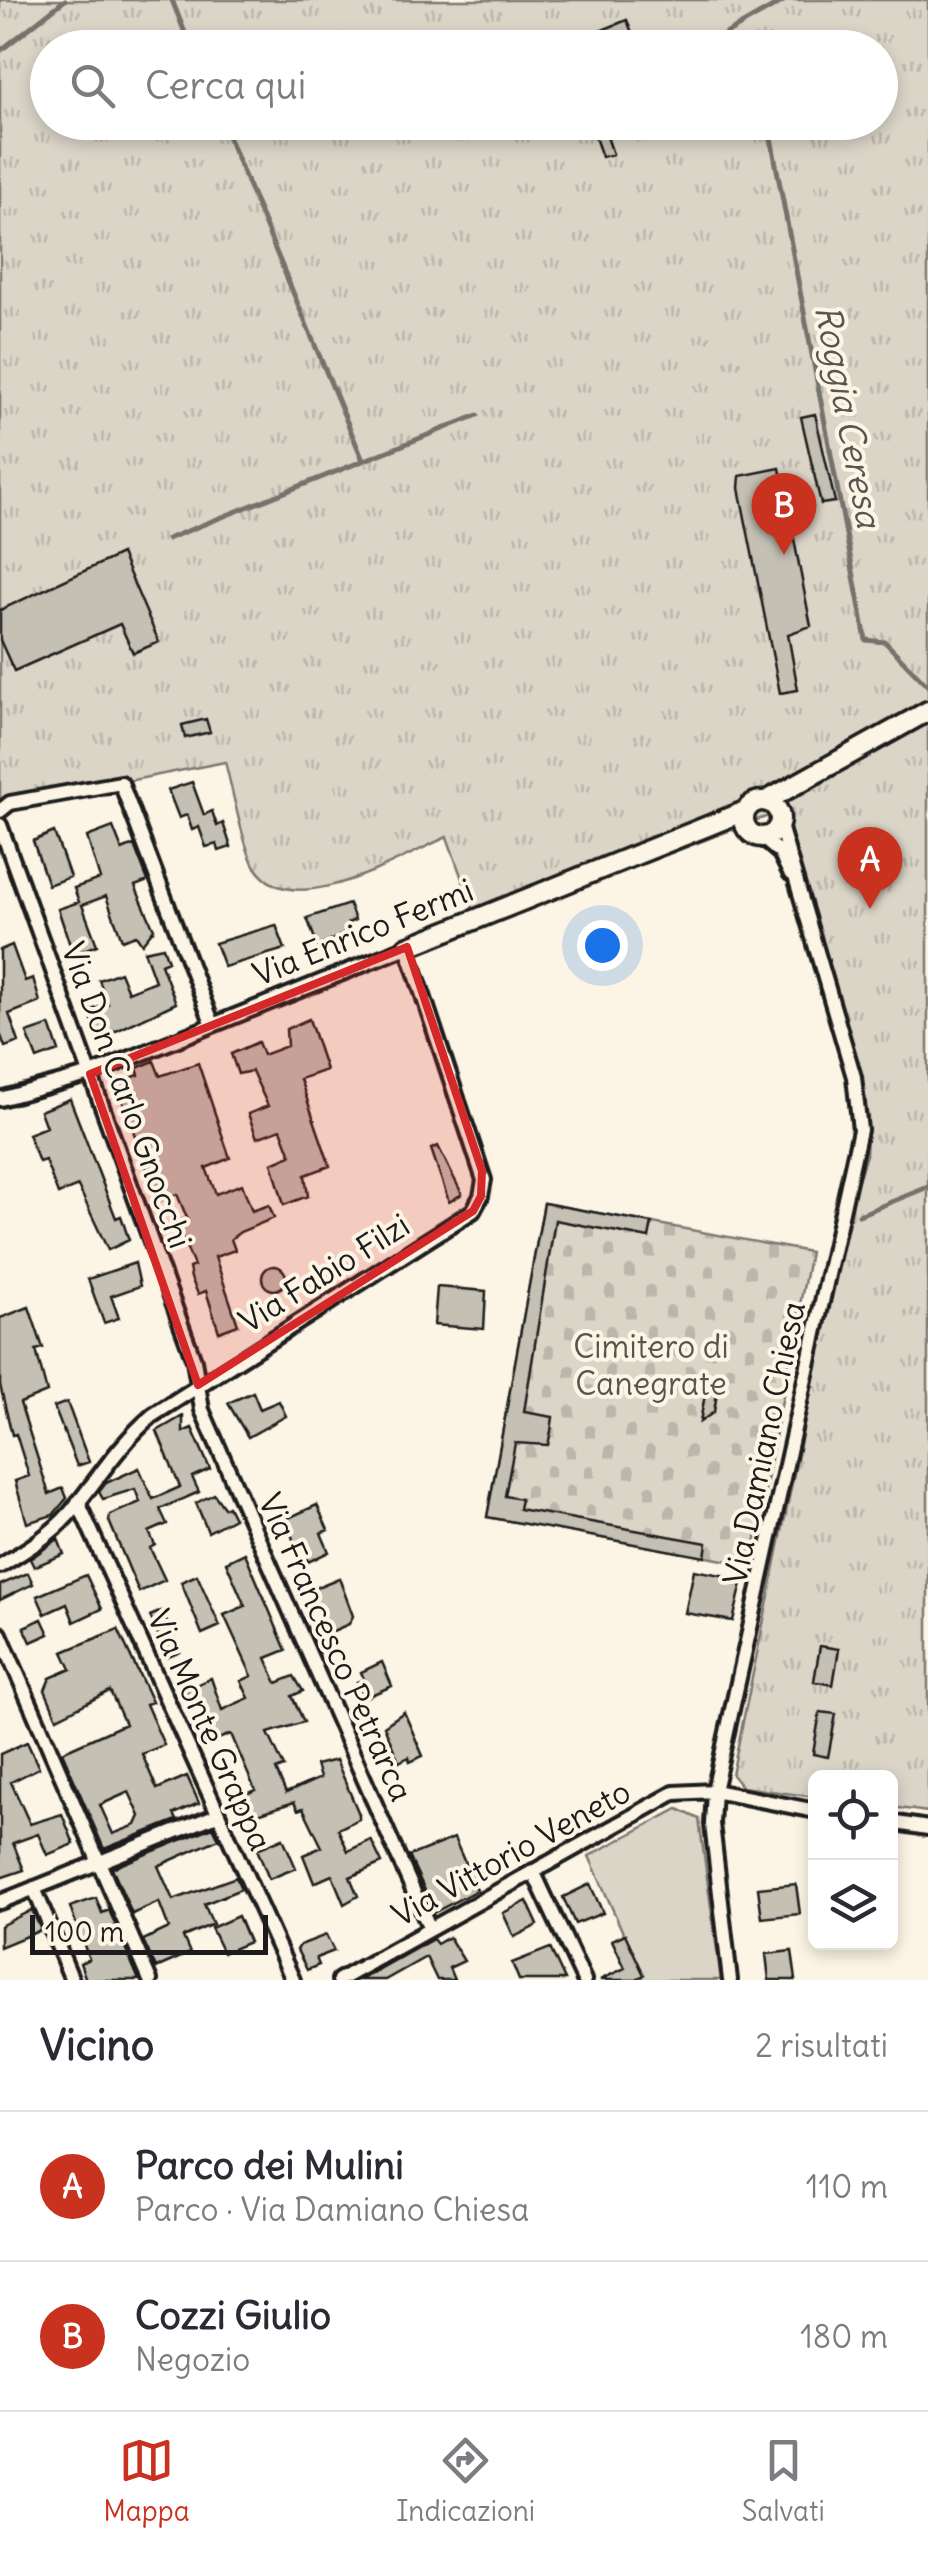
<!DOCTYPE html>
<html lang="it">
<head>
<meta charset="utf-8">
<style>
	:root { --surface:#fff; --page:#f2f2f3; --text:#2b2b33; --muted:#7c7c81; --line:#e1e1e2; --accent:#c8321e }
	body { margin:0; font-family:Delius,sans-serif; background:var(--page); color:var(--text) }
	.controls { position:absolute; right:30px; bottom:30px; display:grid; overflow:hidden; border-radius:15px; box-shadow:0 5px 15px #0003 }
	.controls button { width:90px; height:90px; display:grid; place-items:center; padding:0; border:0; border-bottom:2px solid var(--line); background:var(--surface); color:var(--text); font:50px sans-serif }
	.scale { position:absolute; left:30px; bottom:25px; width:238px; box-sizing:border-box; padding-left:10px; border:5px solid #1c1c1c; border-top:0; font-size:28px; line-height:35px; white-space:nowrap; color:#1c1c1c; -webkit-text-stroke:8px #fcf5e5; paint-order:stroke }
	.you { position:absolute; left:602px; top:945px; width:35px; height:35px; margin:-25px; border:8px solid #fff; border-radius:50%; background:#1a73e8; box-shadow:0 0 0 15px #1a73e833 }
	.badge { display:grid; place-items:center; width:65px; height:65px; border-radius:50%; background:var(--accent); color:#fff; font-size:32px; font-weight:700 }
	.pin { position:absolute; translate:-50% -82px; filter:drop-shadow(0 2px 5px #0008) }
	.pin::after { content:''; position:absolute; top:52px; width:35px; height:30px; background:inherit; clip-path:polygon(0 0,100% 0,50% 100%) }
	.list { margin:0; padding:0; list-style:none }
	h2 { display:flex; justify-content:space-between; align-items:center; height:130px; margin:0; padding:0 40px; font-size:42px }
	h2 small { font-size:32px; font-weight:400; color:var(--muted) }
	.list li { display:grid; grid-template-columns:65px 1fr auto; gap:30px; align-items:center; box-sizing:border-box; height:150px; padding:0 40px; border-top:2px solid var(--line) }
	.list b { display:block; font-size:38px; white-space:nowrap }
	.list p { margin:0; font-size:32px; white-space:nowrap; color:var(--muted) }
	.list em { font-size:32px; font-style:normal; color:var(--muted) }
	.icon { flex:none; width:55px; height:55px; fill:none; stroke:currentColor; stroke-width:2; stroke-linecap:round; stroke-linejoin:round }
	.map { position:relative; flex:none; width:928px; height:1980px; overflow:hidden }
	.search { position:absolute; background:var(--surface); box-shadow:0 5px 15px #0003; left:30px; right:30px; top:30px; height:110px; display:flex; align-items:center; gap:25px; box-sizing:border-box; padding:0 35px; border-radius:55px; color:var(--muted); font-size:38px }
	.sheet { height:430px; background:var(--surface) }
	nav { display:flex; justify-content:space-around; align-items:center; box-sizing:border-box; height:140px; border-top:2px solid var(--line); background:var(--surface); font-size:28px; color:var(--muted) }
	nav a { display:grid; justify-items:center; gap:5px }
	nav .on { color:var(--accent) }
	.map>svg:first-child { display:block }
	.grass { fill:#dbd5c8; stroke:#7c7872; stroke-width:2.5 }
	.cemetery { fill:url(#cemetery-stones); stroke:#7c7872; stroke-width:2.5 }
	.park { fill:url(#park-tufts); stroke:#7c7872; stroke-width:2.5; fill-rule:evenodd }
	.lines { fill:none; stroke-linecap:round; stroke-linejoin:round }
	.stream { stroke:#75726c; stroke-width:5 }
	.building { fill:#c4c0b3; stroke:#1c1c1c; stroke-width:2.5; fill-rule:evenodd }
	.street-casing { stroke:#1c1c1c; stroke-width:20 }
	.secondary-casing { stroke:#1c1c1c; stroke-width:25 }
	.street { stroke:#fcf5e5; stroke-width:12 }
	.secondary { stroke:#fcf5e5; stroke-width:18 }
	.marked { fill:#d62828; fill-opacity:0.2; stroke:#d62828; stroke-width:8; stroke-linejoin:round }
	.labels { text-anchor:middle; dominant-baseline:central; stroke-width:8; stroke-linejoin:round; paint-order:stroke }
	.street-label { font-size:32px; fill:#1c1c1c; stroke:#fcf5e5 }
	.park-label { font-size:32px; fill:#555450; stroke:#fcf5e5 }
	.water-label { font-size:35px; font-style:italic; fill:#575551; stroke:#fcf5e5 }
</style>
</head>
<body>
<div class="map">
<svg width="928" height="1980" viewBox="0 0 928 1980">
	<defs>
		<pattern id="cemetery-stones" width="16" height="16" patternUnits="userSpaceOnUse" patternTransform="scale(2.5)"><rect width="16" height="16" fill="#dbd5c8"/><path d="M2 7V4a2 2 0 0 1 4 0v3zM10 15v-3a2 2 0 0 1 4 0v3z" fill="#bbb6ab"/></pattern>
		<pattern id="park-tufts" width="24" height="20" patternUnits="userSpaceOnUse" patternTransform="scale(2.5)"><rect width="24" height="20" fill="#dbd5c8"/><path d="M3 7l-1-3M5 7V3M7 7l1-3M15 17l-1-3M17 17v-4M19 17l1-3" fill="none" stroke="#bbb6ab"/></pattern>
	</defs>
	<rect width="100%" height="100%" fill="#fcf5e5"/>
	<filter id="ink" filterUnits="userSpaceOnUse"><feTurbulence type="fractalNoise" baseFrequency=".01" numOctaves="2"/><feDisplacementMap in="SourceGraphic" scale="20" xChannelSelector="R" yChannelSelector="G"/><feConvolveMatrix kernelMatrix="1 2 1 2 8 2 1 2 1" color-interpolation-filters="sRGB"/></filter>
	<g filter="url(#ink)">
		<!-- grass -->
		<path class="grass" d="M678,1809L699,1819L721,1980H644L589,1856Z"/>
		<!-- cemetery -->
		<path class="cemetery" d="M544,1203L810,1252L751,1565L487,1517Z"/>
		<!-- park -->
		<path class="park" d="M0,0H928V1812L891,1807L890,1778H816L815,1797L742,1787L732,1775L848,1211L866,1155L868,1117L784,810L479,926L447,837C402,856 291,925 255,867C243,847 232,787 225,762L0,806ZM48,48H880V122H48Z"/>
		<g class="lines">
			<!-- stream -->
			<path class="stream" d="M172,0L191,48
				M734,48L724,35L785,0
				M0,51L65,0
				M222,122L362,458
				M768,122L866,640L885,642L928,686
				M167,539L478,415
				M859,1215L928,1187"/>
		</g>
		<!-- building -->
		<path class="building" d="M627,20L638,48H560V47Z
			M602,122L613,154L602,157L590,123Z
			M815,414L835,502L821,504L801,417Z
			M780,468L811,626L788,634L798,690L780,693L739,488L740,476Z
			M121,554L159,642L133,653L120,624L14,671L0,640V610Z
			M206,719L210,732L185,738L182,725Z
			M192,782L204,815L212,811L217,826L223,823L231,847L219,851L217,844L206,847L199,827L192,830L187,815L179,818L168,790Z
			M113,827L122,850L134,845L148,881L135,886L154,929L142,944L136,935L122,940L106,896L82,905L97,945L73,954L58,909L79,902L74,888L100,879L87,837Z
			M54,832L70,877L48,885L33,841Z
			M349,904L355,920L348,923L351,930L318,947L307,918Z
			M276,925L285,949L224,967L215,943Z
			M12,945L25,981L33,978L40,1002L9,1014L19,1042L5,1047L0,1033V950Z
			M163,947L168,961L161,964L176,1003L99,1039L89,1011L108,1004L99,980L120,972L128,992L155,981L144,951Z
			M309,1019L326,1070L300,1079L330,1166L305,1175L308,1196L284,1205L272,1163L291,1155L281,1129L257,1138L248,1114L268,1106L252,1071L238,1074L231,1054L258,1042L263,1055L287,1046L286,1029Z
			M50,1025L59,1051L37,1059L27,1033Z
			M154,1061L160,1076L198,1063L230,1158L206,1168L216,1194L242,1184L252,1211L269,1205L274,1218L240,1232L231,1239L235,1250L215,1257L238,1325L219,1332L206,1291L198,1294L191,1278L189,1268L194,1266L176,1222L187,1218L177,1194L161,1200L153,1186L116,1083L139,1075L137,1068Z
			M70,1099L116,1218L121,1216L129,1240L108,1250L78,1186L58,1194L45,1160L39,1162L28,1134L46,1127L40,1111Z
			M438,1146L462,1194L449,1202L431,1149Z
			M544,1203L652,1223L649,1238L555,1220L524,1412L553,1417L551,1431L548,1445L515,1443L505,1496L521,1499L519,1509L707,1543L705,1557L487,1517Z
			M135,1263L140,1286L111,1296L119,1318L104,1323L88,1279Z
			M262 1278a12 12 0 1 1 24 0a12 12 0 1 1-24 0Z
			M437,1287L486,1291L484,1329L434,1325Z
			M29,1307L43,1348L36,1350L47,1392L20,1403L49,1494L63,1488L67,1498L53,1515L27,1523L15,1481L29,1476L16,1434L12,1435L0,1385V1318Z
			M708,1378L719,1380L714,1412L700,1422Z
			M253,1392L260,1409L279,1401L286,1416L248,1437L228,1403Z
			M67,1402L89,1462L77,1466L54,1407Z
			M183,1416V1432L192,1428L210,1469L192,1477L199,1492L160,1509L167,1524L149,1532L155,1545L150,1548L165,1580L139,1592L109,1521L110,1515L140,1502L135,1489L103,1499L99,1492L106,1483L139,1468L153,1499L180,1487L157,1431Z
			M214,1494L224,1508L228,1506L234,1518L208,1532L196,1503Z
			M317,1505L328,1530L321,1533L329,1552L308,1562L303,1547L297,1551L286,1519Z
			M58,1539L64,1554L34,1567L30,1559Z
			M245,1553L286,1650L266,1658L277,1683L294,1676L303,1691L292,1696L304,1722L268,1733L284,1767L276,1770L286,1793L320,1778L316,1765L336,1760L359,1814V1819L338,1829L348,1851L371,1840L382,1863L350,1877L358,1896L344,1904L332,1875L314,1883L303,1855L322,1847L303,1808L298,1810L294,1802L246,1818L240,1804L247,1801L244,1795L255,1790L231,1734L218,1739L213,1735L200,1704L193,1707L185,1690L211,1678L222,1710L249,1698L241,1681L252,1676L224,1615L245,1606L226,1562Z
			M694,1570L743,1579L733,1621L685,1613Z
			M28,1573L33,1584L0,1600V1585Z
			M86,1575L102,1609L74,1622L67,1604L45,1614L37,1596Z
			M197,1575L220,1626L202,1634L181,1582Z
			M339,1578L353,1616L349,1624L326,1634L312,1589Z
			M162,1611L180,1652L168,1657L150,1616Z
			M42,1619L49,1634L31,1642L24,1627Z
			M118,1629L152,1702L146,1704L164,1745L142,1754L157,1789L187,1776L199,1803L174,1814L177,1820L104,1849L62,1752L125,1724L110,1691L57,1718L45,1690L50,1678L71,1669L63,1652ZM129,1792L140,1816L136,1825L113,1834L100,1805Z
			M820,1646L839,1649L833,1685L814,1681Z
			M382,1662L392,1686L364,1698L357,1682L364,1679L361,1672Z
			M404,1712L423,1756L410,1762L409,1757L399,1762L384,1726Z
			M820,1712L836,1714L828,1757L813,1754Z
			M27,1742L39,1768L11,1782L30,1824L62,1814L74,1844L47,1855L38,1834L13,1843L24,1870L0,1878V1754Z
			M213,1827L219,1839L158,1866L173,1900L236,1877L241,1889L204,1904L213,1924L183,1937L190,1953L156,1968L143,1940L169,1928L159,1902L132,1914L112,1868Z
			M283,1838L296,1868L269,1879L257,1849Z
			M454,1838L477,1890L435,1912L409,1856Z
			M590,1884L603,1913L575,1924L563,1897Z
			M796,1884L800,1914L762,1918L758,1888Z
			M96,1898L102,1913L109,1910L139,1980H86L80,1963L89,1959L70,1907Z
			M527,1901L538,1925L514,1937L503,1913Z
			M32,1910L41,1930L0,1947V1926Z
			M238,1916L249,1942L223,1953L211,1928Z
			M625,1934L644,1975L634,1980H600L625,1968L612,1940Z
			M326,1935L334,1951L316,1958L319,1965L307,1970L297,1950L300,1945Z
			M449,1937L464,1961L449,1968L454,1980H437L426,1957L385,1980H360L433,1939L437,1944Z
			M550,1948L565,1980H519L512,1963Z
			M792,1951L796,1980H769L766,1954Z"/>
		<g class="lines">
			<defs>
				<path id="street" d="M0,811L10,803L121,783L213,1025
					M0,825L194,1360L202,1410L430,1929
					M761,837L780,853L790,873
					M0,1099L91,1074L407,947L484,1180L481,1196L473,1211L153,1415C119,1444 98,1479 70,1513C51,1535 25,1551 0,1566
					M78,1502L293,1980
					M0,1634L150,1980
					M890,1822L928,1828
					M533,1871L584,1980
					M34,1888L72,1980
					M0,1902L217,1815
					M339,1980L674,1793L714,1791L816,1811
					M730,1980L712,1824L714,1791L860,1130L854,1077L779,822"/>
				<path id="secondary" d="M744 819a18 18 0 1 1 36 0a18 18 0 1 1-36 0Z
					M766,801L928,711
					M407,947L745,811"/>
			</defs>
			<!-- street casing -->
			<use href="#street" class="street-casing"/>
			<!-- secondary casing -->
			<use href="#secondary" class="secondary-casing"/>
			<!-- street -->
			<use href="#street" class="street"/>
			<!-- secondary -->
			<use href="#secondary" class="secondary"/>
		</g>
	</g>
	<!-- marked area -->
	<path class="marked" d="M407,947L482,1171L481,1196L473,1211L198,1385L90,1074Z"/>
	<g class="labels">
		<!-- street labels -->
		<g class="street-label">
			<text transform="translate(363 932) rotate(-22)">Via Enrico Fermi</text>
			<text transform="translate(127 1095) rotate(70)">Via Don Carlo Gnocchi</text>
			<text transform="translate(324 1273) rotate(-32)">Via Fabio Filzi</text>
			<text transform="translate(764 1443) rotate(-78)">Via Damiano Chiesa</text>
			<text transform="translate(336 1647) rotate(66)">Via Francesco Petrarca</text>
			<text transform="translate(210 1730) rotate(66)">Via Monte Grappa</text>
			<text transform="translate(511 1853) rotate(-29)">Via Vittorio Veneto</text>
		</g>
		<!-- park labels -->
		<g class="park-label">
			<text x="651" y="1346">Cimitero di<tspan x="651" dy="37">Canegrate</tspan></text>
		</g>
		<!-- water labels -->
		<g class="water-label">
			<text transform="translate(849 416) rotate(79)">Roggia Ceresa</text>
		</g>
	</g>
</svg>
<div class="controls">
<button><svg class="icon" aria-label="locate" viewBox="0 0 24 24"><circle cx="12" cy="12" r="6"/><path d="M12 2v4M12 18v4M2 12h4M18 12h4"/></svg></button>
<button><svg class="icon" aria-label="layers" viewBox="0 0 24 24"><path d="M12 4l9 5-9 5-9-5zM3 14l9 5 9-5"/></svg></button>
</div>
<div class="scale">100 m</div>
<div class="you"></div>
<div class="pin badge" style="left:870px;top:909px">A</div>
<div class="pin badge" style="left:784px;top:555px">B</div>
<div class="search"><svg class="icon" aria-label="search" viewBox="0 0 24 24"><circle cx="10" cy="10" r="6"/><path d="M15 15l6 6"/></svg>Cerca qui</div>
</div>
<section class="sheet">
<h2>Vicino<small>2 risultati</small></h2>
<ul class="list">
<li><span class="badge">A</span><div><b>Parco dei Mulini</b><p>Parco · Via Damiano Chiesa</p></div><em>110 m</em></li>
<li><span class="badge">B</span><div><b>Cozzi Giulio</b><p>Negozio</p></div><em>180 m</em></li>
</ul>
</section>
<nav>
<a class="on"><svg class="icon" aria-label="map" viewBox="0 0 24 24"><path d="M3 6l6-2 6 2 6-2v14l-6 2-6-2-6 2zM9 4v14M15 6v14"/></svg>Mappa</a>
<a><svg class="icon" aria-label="directions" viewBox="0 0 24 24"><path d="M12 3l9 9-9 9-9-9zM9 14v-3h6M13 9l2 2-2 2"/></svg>Indicazioni</a>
<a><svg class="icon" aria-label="saved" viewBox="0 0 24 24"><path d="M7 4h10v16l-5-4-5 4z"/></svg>Salvati</a>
</nav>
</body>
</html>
